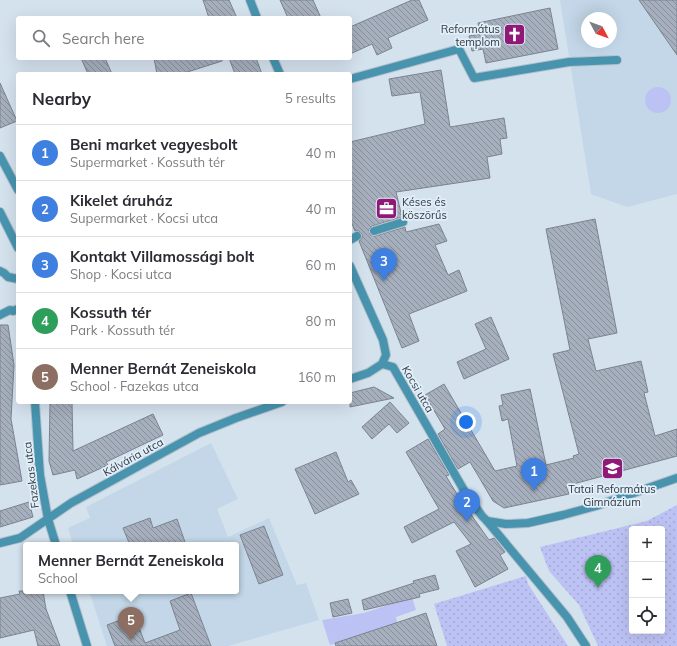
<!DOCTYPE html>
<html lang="en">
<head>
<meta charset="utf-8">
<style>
	:root { --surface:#fff; --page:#f2f2f3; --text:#2b2b33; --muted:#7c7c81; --line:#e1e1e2; --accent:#901978 }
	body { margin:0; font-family:Mulish,sans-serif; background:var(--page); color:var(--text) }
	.controls { position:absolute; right:12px; bottom:12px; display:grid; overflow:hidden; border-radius:4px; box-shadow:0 4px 16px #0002 }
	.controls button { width:36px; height:36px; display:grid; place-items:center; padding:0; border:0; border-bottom:1px solid var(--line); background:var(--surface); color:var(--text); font:20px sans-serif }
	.compass { position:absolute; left:581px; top:12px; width:36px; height:36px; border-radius:50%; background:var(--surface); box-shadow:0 4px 16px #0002; rotate:131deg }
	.you { position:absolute; left:466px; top:422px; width:14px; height:14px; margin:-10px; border:3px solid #fff; border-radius:50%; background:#1a73e8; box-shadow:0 0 0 6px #1a73e833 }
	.badge { display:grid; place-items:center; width:26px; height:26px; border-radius:50%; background:var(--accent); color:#fff; font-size:13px; font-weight:700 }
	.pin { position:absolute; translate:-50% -33px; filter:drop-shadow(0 1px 2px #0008) }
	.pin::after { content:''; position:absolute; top:21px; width:14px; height:12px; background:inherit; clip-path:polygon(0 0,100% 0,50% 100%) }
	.popup { position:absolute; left:23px; top:542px; width:216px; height:52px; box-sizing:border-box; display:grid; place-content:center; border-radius:4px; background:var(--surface); filter:drop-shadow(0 1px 3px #0005); font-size:13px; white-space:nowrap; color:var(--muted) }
	.popup b { font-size:15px; color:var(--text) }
	.popup::after { content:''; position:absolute; left:50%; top:100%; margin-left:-8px; border:8px solid transparent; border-top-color:var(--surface) }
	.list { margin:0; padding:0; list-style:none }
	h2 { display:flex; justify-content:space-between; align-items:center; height:52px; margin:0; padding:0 16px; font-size:17px }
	h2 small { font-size:13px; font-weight:400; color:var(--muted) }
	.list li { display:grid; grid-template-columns:26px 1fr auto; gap:12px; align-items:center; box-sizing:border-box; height:56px; padding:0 16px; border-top:1px solid var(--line) }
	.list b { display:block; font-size:15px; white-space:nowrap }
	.list p { margin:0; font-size:13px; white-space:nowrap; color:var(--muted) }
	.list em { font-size:13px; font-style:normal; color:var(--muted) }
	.icon { flex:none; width:22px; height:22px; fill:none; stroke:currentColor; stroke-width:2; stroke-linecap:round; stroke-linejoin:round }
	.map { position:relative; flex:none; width:677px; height:646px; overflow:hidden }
	.search { position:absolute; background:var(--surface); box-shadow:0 4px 16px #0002; left:16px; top:16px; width:336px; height:44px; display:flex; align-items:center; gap:10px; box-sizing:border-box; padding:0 14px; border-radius:4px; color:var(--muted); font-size:15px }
	.panel { position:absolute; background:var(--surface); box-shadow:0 4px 16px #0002; left:16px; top:72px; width:336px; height:332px; border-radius:4px }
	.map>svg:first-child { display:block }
	.built { fill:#c3d7e8; fill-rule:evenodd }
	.grass { fill:#bdc2f4 }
	.park { fill:url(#park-dots); fill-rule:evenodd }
	.building { fill:url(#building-back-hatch); stroke:#7b8390 }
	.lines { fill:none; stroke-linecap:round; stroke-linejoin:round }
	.lane-casing { stroke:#b4c0cb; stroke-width:10 }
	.street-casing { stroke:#b4c0cb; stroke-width:10 }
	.lane { stroke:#4894af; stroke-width:8 }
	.street { stroke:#4894af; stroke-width:8 }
	.labels { text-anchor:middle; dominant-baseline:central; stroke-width:3.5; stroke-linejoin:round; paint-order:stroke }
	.poi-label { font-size:11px; fill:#33393d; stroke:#e1effb; text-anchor:end }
	.street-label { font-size:11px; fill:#33393d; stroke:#e1effb }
</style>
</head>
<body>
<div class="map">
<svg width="677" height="646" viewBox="0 0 677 646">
	<defs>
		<pattern id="park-dots" width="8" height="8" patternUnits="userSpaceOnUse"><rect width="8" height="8" fill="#bdc2f4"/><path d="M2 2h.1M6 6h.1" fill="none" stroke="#a3a7d2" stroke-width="1.8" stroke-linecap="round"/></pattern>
		<pattern id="building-back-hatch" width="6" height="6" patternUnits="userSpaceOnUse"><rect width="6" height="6" fill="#a6afbd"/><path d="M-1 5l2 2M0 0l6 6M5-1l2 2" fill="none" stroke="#888f9b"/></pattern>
	</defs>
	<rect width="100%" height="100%" fill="#d4e2ee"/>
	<!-- built -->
	<path class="built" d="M560,0H677V194L627,207L591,194ZM587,18H611V42H587Z
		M211,443L238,499L217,509L228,537L269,518L297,585L306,583L319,620L228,646H107L89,591H236V545H73L68,528L90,518L86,507Z"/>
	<!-- grass -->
	<path class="grass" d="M645 100a13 13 0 1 1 26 0a13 13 0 1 1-26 0Z
		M412,597L416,610L396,617L397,623L330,645L322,620L364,613Z"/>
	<!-- park -->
	<path class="park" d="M677,505V646H598L579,605L549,571L540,547L647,521ZM632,529H662V631H632Z
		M526,576L528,584L568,646H447L434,604Z"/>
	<!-- building -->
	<path class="building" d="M203,0H229L237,18H209Z
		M280,0H313L321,18H288Z
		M412,0H419L428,20L388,38L392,48L377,55L372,44L350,54V27Z
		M639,0H677V55Z
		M550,8L558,49L486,63L483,49L472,51L469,36L480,34L478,23Z
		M81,58H105L112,74H88Z
		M154,58H222V61L181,74H157Z
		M229,58H256L262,74H235Z
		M441,70L450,127L504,118L507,138L500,139L502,154L487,157L490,178L396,192L402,217L372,226L369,229L370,235L375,236L405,227L406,232L439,224L447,241L435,245L448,275L459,270L467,291L409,314L419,341L402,348L359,241L362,238V234L359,231H355L350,219V142L425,124L420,92L392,96L389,79Z
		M0,83L17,121L0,128Z
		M595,219L617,333L588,339L596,371L641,361L648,392L644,393L655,436L677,429V456L566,486L569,494L504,508L493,501L470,462L458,469L438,434L445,429L425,395L444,384L495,471L517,466L508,419L502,421L499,406L503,405L501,395L530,389L546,465L574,458L573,456L579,454L553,354L570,350L546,229Z
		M491,317L509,359L464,379L457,362L486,349L475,324Z
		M0,325H8L14,365L11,419L22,481L0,485Z
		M374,387L394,398L350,407V393Z
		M50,402H72L73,451L153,414L163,435L106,462L108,465L77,479L75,470L53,475L49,461Z
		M390,402L409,423L397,433L389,424L372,439L362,427Z
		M428,439L449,475L446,476L460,499L489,540L494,538L505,552L500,555L508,569L475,587L456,551L471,544L454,522L412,543L404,527L439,509L406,452Z
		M336,452L348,482L351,480L359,494L315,514L295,469Z
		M29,502L33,517L0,527V511Z
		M150,518L153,528L177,519L186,545H130L123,528Z
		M264,526L283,575L259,584L240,535Z
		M435,575L439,589L419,594L420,597L364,610L362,600L414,583L413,581Z
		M19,591H43L46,609L60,646H38L34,630L0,638V598L20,594Z
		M191,593L211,646H115L107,625L134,615L145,643L180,630L170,601Z
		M348,599L352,613L333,617L330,603Z
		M426,613L437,646H336L335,643Z"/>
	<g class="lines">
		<defs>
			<path id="lane" d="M350,79L459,49L474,78L569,62L617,60
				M374,231L403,222
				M350,240L357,236
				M487,521L567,617L586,646"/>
			<path id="street" d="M250,0L257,18
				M273,58L280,74
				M0,156L18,190
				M0,212L18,248
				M350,266L383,340L386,355L382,364
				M0,271L4,273L8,277L18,279
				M0,315L10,310L13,311L18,309
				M382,364L393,367L465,492L482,516L487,521L506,524L528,523L563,515L596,506L677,478
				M350,379L368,373L382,364
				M35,402L40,475L48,519L56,545
				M0,543L20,538L71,503L199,433L236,418L282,402
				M70,591L87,646"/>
		</defs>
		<!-- lane casing -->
		<use href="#lane" class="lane-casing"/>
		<!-- street casing -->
		<use href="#street" class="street-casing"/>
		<!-- lane -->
		<use href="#lane" class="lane"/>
		<!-- street -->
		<use href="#street" class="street"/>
	</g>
	<!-- icons -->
	<defs>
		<symbol id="church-square" viewBox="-11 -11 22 22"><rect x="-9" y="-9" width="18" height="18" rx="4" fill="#901978" stroke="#e1effb"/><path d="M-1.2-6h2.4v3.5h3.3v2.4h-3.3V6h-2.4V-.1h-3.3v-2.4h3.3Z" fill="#fff"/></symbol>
		<symbol id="office-square" viewBox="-11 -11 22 22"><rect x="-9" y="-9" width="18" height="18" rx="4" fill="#901978" stroke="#e1effb"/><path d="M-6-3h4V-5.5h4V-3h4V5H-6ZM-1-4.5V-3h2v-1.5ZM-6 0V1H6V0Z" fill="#fff"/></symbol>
		<symbol id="school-square" viewBox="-11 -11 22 22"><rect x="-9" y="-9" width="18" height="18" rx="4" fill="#901978" stroke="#e1effb"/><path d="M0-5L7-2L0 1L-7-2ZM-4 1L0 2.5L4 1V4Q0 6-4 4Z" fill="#fff"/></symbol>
	</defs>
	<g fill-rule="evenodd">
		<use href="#church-square" x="502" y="22" width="25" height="25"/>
		<use href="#office-square" x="374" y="196" width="25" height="25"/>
		<use href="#school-square" x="600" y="456" width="25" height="25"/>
	</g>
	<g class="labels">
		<!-- poi labels -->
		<g class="poi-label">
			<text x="500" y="29">Református<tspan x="500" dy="13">templom</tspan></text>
			<text x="402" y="202" text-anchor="start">Késes és<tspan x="402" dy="13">köszörűs</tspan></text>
			<text x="612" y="489" text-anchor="middle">Tatai Református<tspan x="612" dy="13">Gimnázium</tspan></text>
		</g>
		<!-- street labels -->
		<g class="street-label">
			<text transform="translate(418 389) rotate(60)">Kocsi utca</text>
			<text transform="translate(133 457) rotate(-29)">Kálvária utca</text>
			<text transform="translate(31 475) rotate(-97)">Fazekas utca</text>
		</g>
	</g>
</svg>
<div class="controls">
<button>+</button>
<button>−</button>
<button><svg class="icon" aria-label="locate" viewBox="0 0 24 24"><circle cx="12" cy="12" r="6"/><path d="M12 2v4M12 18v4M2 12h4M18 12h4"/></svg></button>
</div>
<svg class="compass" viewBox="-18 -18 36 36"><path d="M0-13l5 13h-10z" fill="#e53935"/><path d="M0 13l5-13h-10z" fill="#7c7c81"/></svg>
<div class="you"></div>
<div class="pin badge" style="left:534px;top:491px;background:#3f7fe0">1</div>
<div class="pin badge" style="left:467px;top:522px;background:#3f7fe0">2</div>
<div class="pin badge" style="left:384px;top:281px;background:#3f7fe0">3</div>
<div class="pin badge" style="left:598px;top:588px;background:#2e9e5b">4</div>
<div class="pin badge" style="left:131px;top:640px;background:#8d6e63">5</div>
<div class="popup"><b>Menner Bernát Zeneiskola</b>School</div>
<div class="search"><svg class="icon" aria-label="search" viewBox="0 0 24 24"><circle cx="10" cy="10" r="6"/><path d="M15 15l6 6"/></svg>Search here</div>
<section class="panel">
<h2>Nearby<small>5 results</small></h2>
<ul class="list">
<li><span class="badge" style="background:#3f7fe0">1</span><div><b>Beni market vegyesbolt</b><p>Supermarket · Kossuth tér</p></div><em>40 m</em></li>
<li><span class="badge" style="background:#3f7fe0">2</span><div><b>Kikelet áruház</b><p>Supermarket · Kocsi utca</p></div><em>40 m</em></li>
<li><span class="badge" style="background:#3f7fe0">3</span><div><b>Kontakt Villamossági bolt</b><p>Shop · Kocsi utca</p></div><em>60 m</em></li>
<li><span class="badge" style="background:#2e9e5b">4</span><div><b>Kossuth tér</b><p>Park · Kossuth tér</p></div><em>80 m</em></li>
<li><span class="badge" style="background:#8d6e63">5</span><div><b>Menner Bernát Zeneiskola</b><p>School · Fazekas utca</p></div><em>160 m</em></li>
</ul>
</section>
</div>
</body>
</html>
